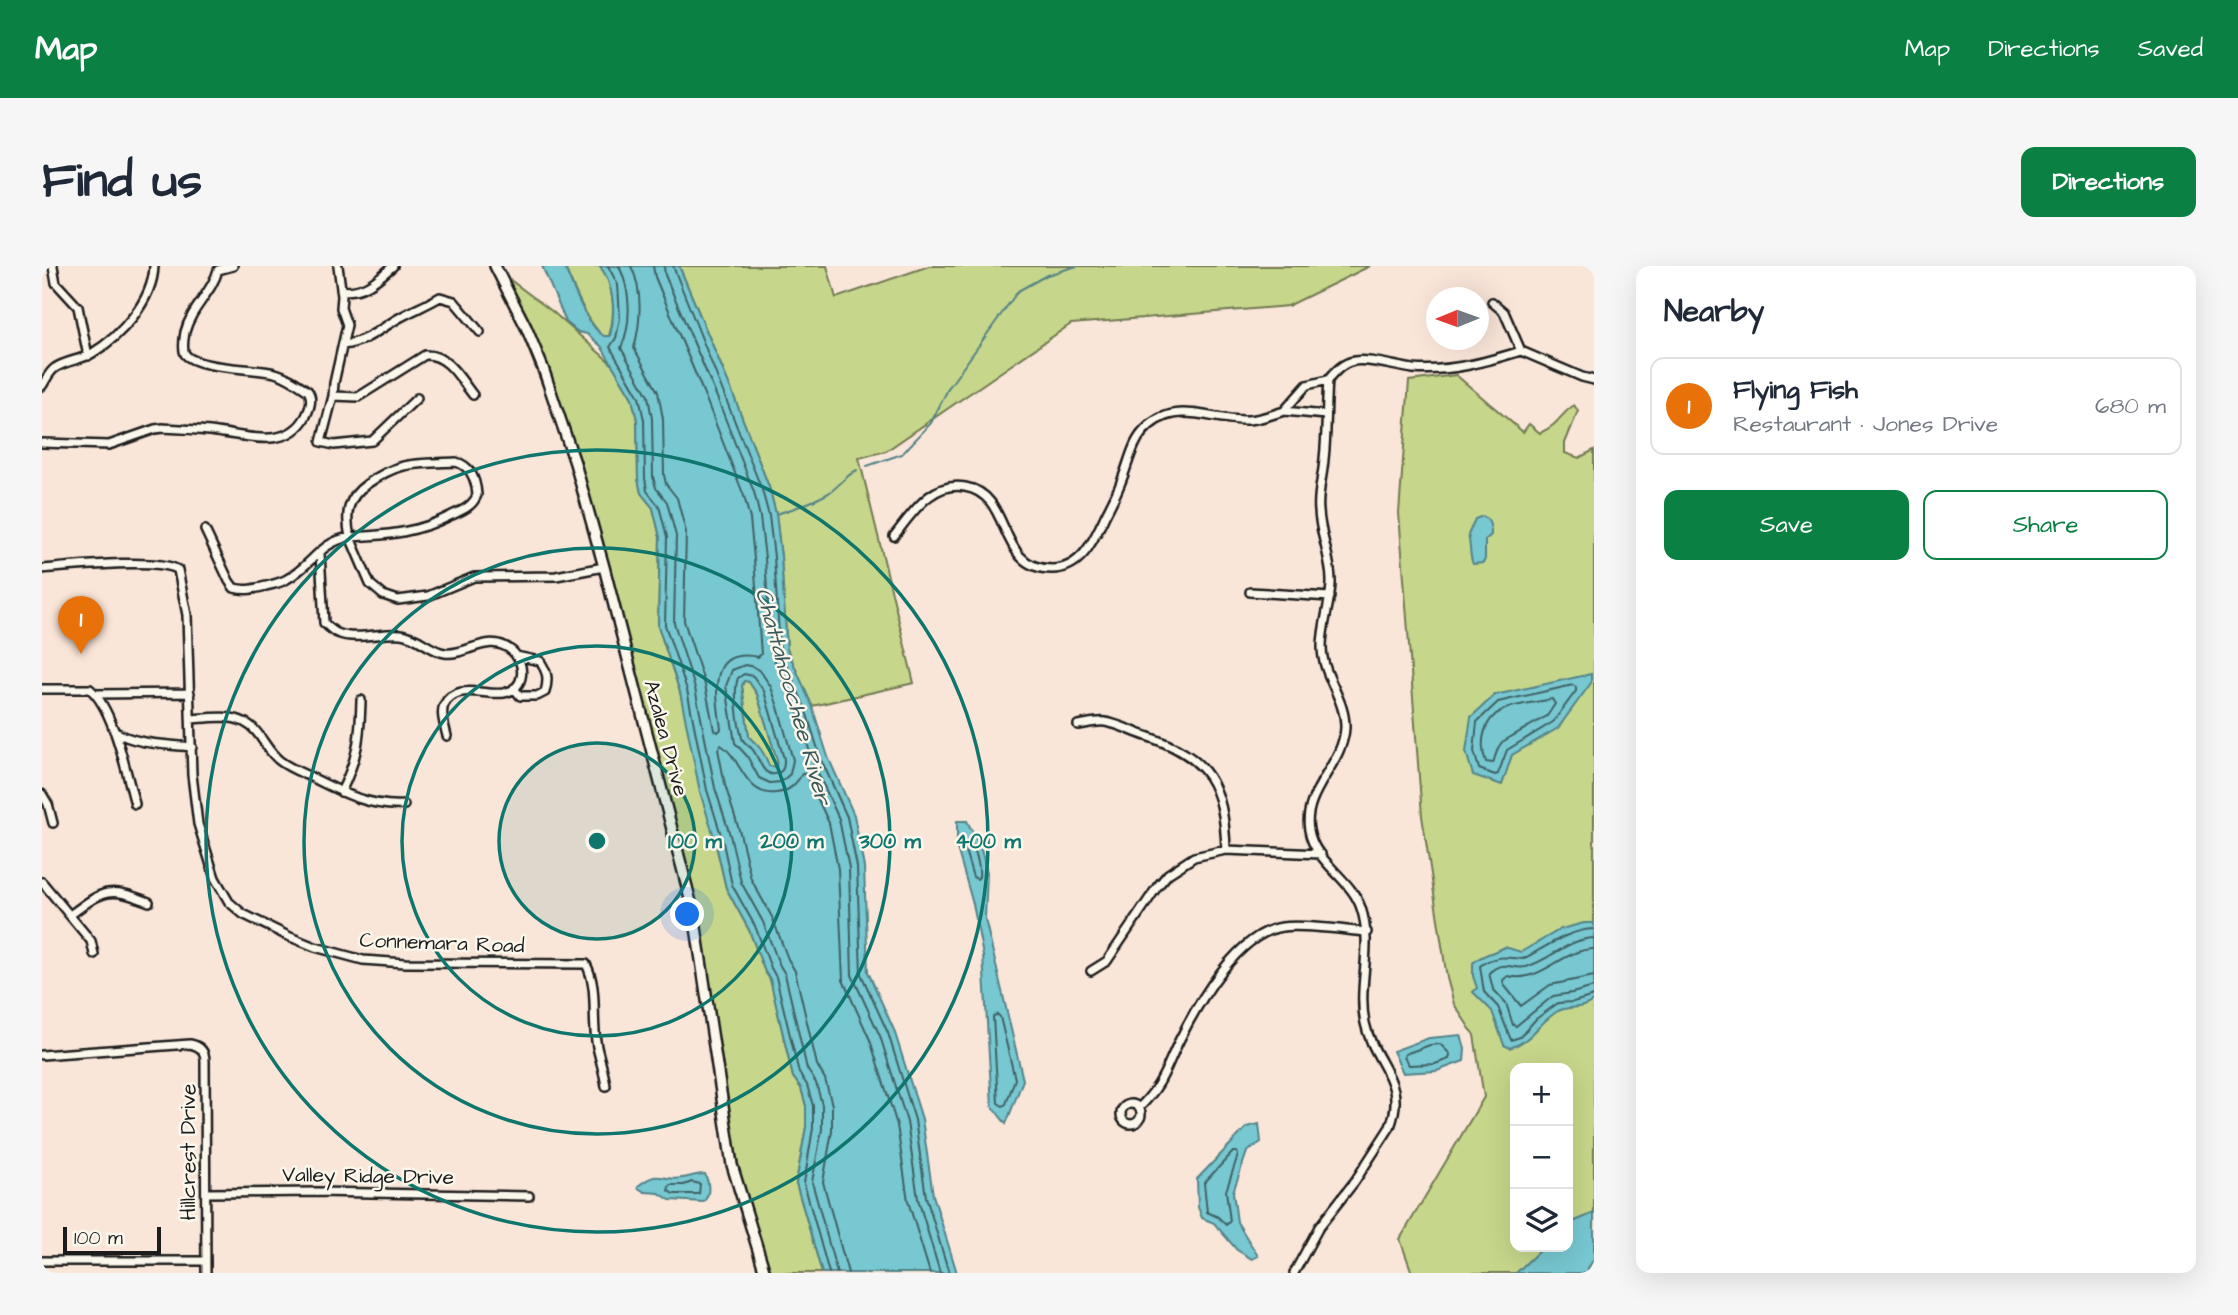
<!DOCTYPE html>
<html lang="en">
<head>
<meta charset="utf-8">
<style>
	:root { --surface:#fff; --page:#f6f6f7; --text:#1f2937; --muted:#747a83; --line:#e0e1e3; --accent:#0b8043 }
	body { margin:0; font-family:"Architects Daughter",sans-serif; background:var(--page); color:var(--text) }
	.controls { position:absolute; right:21px; bottom:21px; display:grid; overflow:hidden; border-radius:14px; box-shadow:0 7px 28px #0002 }
	.controls button { width:63px; height:63px; display:grid; place-items:center; padding:0; border:0; border-bottom:2px solid var(--line); background:var(--surface); color:var(--text); font:35px sans-serif }
	.compass { position:absolute; left:1384px; top:21px; width:63px; height:63px; border-radius:50%; background:var(--surface); box-shadow:0 7px 28px #0002; rotate:269deg }
	.scale { position:absolute; left:21px; bottom:18px; width:98px; box-sizing:border-box; padding-left:7px; border:4px solid #1c1c1c; border-top:0; font-size:19px; line-height:24px; white-space:nowrap; color:#1c1c1c; -webkit-text-stroke:5px #fbf7ec; paint-order:stroke }
	.you { position:absolute; left:646px; top:649px; width:24px; height:24px; margin:-18px; border:5px solid #fff; border-radius:50%; background:#1a73e8; box-shadow:0 0 0 10px #1a73e833 }
	.badge { display:grid; place-items:center; width:46px; height:46px; border-radius:50%; background:var(--accent); color:#fff; font-size:23px; font-weight:700 }
	.pin { position:absolute; translate:-50% -58px; filter:drop-shadow(0 2px 4px #0008) }
	.pin::after { content:''; position:absolute; top:37px; width:24px; height:21px; background:inherit; clip-path:polygon(0 0,100% 0,50% 100%) }
	.list { margin:0; padding:0; list-style:none }
	h2 { display:flex; justify-content:space-between; align-items:center; height:91px; margin:0; padding:0 28px; font-size:30px }
	h2 small { font-size:23px; font-weight:400; color:var(--muted) }
	.list li { display:grid; grid-template-columns:46px 1fr auto; gap:21px; align-items:center; box-sizing:border-box; height:98px; margin:0 14px 14px; padding:0 14px; border:2px solid var(--line); border-radius:14px }
	.list b { display:block; font-size:26px; white-space:nowrap }
	.list p { margin:0; font-size:23px; white-space:nowrap; color:var(--muted) }
	.list em { font-size:23px; font-style:normal; color:var(--muted) }
	.actions { display:flex; gap:14px; padding:21px 28px }
	.actions a { flex:1; padding:16px 0; border:2px solid var(--accent); border-radius:14px; text-align:center; font-size:24px; color:var(--accent) }
	.actions .main { background:var(--accent); color:#fff }
	.icon { flex:none; width:38px; height:38px; fill:none; stroke:currentColor; stroke-width:2; stroke-linecap:round; stroke-linejoin:round }
	.map { position:relative; flex:none; width:1552px; height:1007px; overflow:hidden; border-radius:14px }
	header { display:flex; align-items:center; gap:42px; box-sizing:border-box; height:98px; padding:0 35px; background:var(--accent); color:#fff }
	header strong { font-size:33px }
	nav { display:flex; gap:38px; margin-inline-start:auto; font-size:24px }
	.intro { display:flex; align-items:center; justify-content:space-between; box-sizing:border-box; height:168px; padding:0 42px }
	h1 { margin:0; font-size:49px }
	.button { padding:18px 32px; border-radius:14px; background:var(--accent); color:#fff; font-size:24px; font-weight:700 }
	main { display:flex; gap:42px; padding:0 42px }
	aside { flex:1; background:var(--surface); border-radius:14px; box-shadow:0 7px 28px #0002 }
	.map>svg:first-child { display:block }
	.green { fill:#c6d68a; stroke:#717953; stroke-width:2; fill-rule:evenodd }
	.water { fill:#77c8d1; stroke:#538389; stroke-width:2; fill-rule:evenodd }
	.lines { fill:none; stroke-linecap:round; stroke-linejoin:round }
	.shore { stroke:#406164; stroke-width:2 }
	.stream { stroke:#538389; stroke-width:2 }
	.minor-casing { stroke:#1c1c1c; stroke-width:12 }
	.tertiary-casing { stroke:#1c1c1c; stroke-width:14 }
	.minor { stroke:#fbf7ec; stroke-width:7 }
	.tertiary { stroke:#fbf7ec; stroke-width:9 }
	.ring { fill:none; stroke:#0f766e; stroke-width:3.5 }
	.labels { text-anchor:middle; dominant-baseline:central; stroke-width:5; stroke-linejoin:round; paint-order:stroke }
	.street-label { font-size:21px; fill:#1c1c1c; stroke:#fbf7ec }
	.water-label { font-size:23px; font-style:italic; fill:#3c585b; stroke:#fbf7ec }
	.centre { fill:#0f766e; stroke:#fbf7ec; stroke-width:3.5 }
	.ring-label { font-size:21px; text-anchor:middle; font-weight:bold; fill:#0f766e; stroke:#fbf7ec; stroke-width:5; stroke-linejoin:round; paint-order:stroke }
</style>
</head>
<body>
<header>
<strong>Map</strong>
<nav><a>Map</a><a>Directions</a><a>Saved</a></nav>
</header>
<div class="intro"><h1>Find us</h1><a class="button">Directions</a></div>
<main>
<div class="map">
<svg width="1552" height="1007" viewBox="0 0 1552 1007">
	<rect width="100%" height="100%" fill="#fae6d9"/>
	<filter id="ink" filterUnits="userSpaceOnUse"><feTurbulence type="fractalNoise" baseFrequency=".0143" numOctaves="2"/><feDisplacementMap in="SourceGraphic" scale="14" xChannelSelector="R" yChannelSelector="G"/><feConvolveMatrix kernelMatrix="1 2 1 2 8 2 1 2 1" color-interpolation-filters="sRGB"/></filter>
	<g filter="url(#ink)">
		<!-- green -->
		<path class="green" d="M522,0H558C572,19 574,47 567,70H560C542,50 533,24 522,0Z
			M637,0H785L794,32L887,0H1328L1246,40L1029,58L844,185L817,192L872,417L770,440L745,383L739,291L734,248L727,221L689,123Z
			M455,4L511,46L570,98L590,132L595,154L596,213L599,227L611,242L618,271L616,360L638,426L684,622L707,664L723,706L728,713L751,811L759,822L764,840V861L754,917L780,1007H727L701,923L664,731L629,573L524,179Z
			M1414,109L1481,166L1487,158L1498,167C1518,158 1516,150 1532,139L1536,145L1523,177V187L1537,192L1552,184V1007H1370L1358,973L1442,831L1432,769L1412,738L1405,712L1380,550L1357,247L1367,115ZM1473,802H1526V981H1473Z
			M702,414L707,416L715,428L735,494L734,501L727,500C723,488 717,480 707,471L700,420Z"/>
		<!-- water -->
		<path class="water" d="M500,0H522C531,20 544,59 562,70H568C574,47 572,19 558,0H637L689,123L727,221L734,248L739,291L745,383L770,440L786,491L812,549L822,601L826,706L852,764L880,853L891,929L915,1007H780L754,917L764,861V840L759,822L751,811L728,713L723,706L707,664L684,622L673,574L658,526L638,426L616,360L618,271L611,242L599,227L596,213L595,154L590,132L559,80L545,68L536,66L524,56ZM702,415L707,416L715,428L735,494L734,501L727,500C723,487 717,480 707,471L700,420Z
			M1441,250C1448,254 1449,261 1449,269L1443,274V293L1441,297L1431,298C1427,289 1429,279 1426,269L1433,253Z
			M1549,408V417L1516,462L1470,489L1460,519L1431,509L1424,486L1429,451L1453,429Z
			M915,555H925L938,580L945,606L943,653L981,814L964,858L950,840L941,690L931,638L915,582Z
			M1542,657H1552V734C1539,745 1527,739 1516,745C1496,757 1491,774 1468,782L1462,779L1450,745L1431,726L1435,722L1431,710V697C1440,688 1452,687 1463,681L1479,686L1519,663Z
			M1419,769L1423,782L1422,795L1395,805L1361,807L1351,785L1387,772Z
			M1217,858L1219,876L1205,886L1191,926L1195,956L1216,990L1210,993L1195,984L1172,957L1160,952L1156,941L1155,913L1205,861Z
			M663,908C667,917 669,929 661,936L628,934L617,927L603,926L596,922V920C619,902 618,916 640,912C648,911 654,908 663,908Z
			M1552,947V993L1546,1002L1547,1007H1474L1501,981H1526V958Z"/>
		<g class="lines">
			<!-- shore -->
			<path class="shore" d="M566,0L576,19L578,52L574,72L568,81L597,131L602,154L603,212L605,225L617,240L625,271L623,359L645,424L665,524L680,572L690,619L713,660L729,702L734,711L757,807L765,819L771,840V862L762,917L787,1007
				M577,0C589,25 590,57 579,82L606,130L610,153L611,211L614,222L625,236L634,270L632,357L653,422L673,522L688,569L699,616L721,656L737,698L743,708L765,803L774,817L780,839V863L770,916L795,1007
				M589,0C601,25 599,56 592,82L616,126L621,153L622,209L624,218L635,232L644,266L642,355L663,419L672,464L676,466L679,463C675,431 663,380 716,391L719,388L712,293L708,253L702,230L664,133L613,11L611,0
				M622,0L623,9L674,129L712,226L718,251L723,292L729,386L755,445L771,496L797,553L807,602L810,709L838,770L865,856L876,933L898,1007
				M631,0L720,224L727,250L732,291L738,384L763,442L779,493L805,551L815,601L819,708L846,767L873,854L884,931L907,1007
				M703,399L712,401L719,406L729,421L736,441L751,494L748,508L739,516L728,517L717,512L705,490L693,477L684,420L690,404Z
				M702,408L711,410L722,425L742,493C742,499 742,505 736,507C721,514 717,491 711,484C707,479 702,478 700,472C696,458 691,424 696,412Z
				M1531,419L1534,421V425L1511,456L1465,484L1456,508L1453,509L1437,503L1432,485L1435,456L1456,436Z
				M1510,433L1513,438L1505,450L1460,476L1456,482L1451,497L1444,496C1437,478 1441,453 1461,444C1473,438 1497,436 1510,433Z
				M926,574C934,583 938,599 937,611L935,613L931,611L922,581V576Z
				M1552,663C1525,664 1505,681 1481,693C1466,691 1451,689 1438,700L1442,726L1456,741L1469,774L1478,771L1494,753L1516,737L1531,736L1552,730
				M1552,672C1525,673 1509,694 1484,701C1470,704 1461,693 1447,707L1451,723L1464,737L1471,759L1474,760L1511,730L1530,727L1552,721
				M1552,683C1520,683 1499,718 1466,710L1461,714L1462,719L1479,740L1508,719L1552,710
				M955,748L958,751L973,813L964,838L961,840L956,837L951,751Z
				M1398,778L1408,788L1407,793L1393,798L1367,799L1362,791L1363,788L1388,779Z
				M1191,886H1195L1196,889L1184,925L1188,955L1184,959L1176,951L1165,946L1162,917Z
				M650,916L658,918L657,928H631L626,924L628,919H642Z
				M806,1007L781,916L790,865V839L783,813L775,799L753,705L746,693L730,651L709,613L698,567L683,519L676,483L679,479C699,491 703,531 734,527C747,526 754,518 760,508H764L787,557L796,603L801,714L828,774L855,859L866,935L888,1007"/>
			<!-- stream -->
			<path class="stream" d="M825,200L860,188L889,157L907,121L976,25L1005,9L1035,0
				M734,248C752,243 768,237 785,228C796,222 803,210 815,204"/>
			<defs>
				<path id="minor" d="M11,0L14,17L36,41L46,90
					M296,0L300,30L299,42L305,59L292,117L291,130L279,176L292,179L330,175L375,132
					M299,24C321,28 336,13 351,0
					M1450,36L1462,46L1479,85
					M301,79C324,76 338,63 357,52C371,44 385,39 398,31L412,35L438,66
					M0,120C4,114 7,106 13,102C23,95 38,94 49,88C78,71 111,35 112,0
					M291,130L316,131L383,89C406,88 418,113 431,129
					M1284,149L1242,145L1265,119L1286,114
					M0,177L67,179L113,163L121,162C139,163 158,163 175,166C205,170 246,184 264,150C268,142 271,132 266,125C256,118 245,110 233,107C214,102 154,103 143,88C140,82 142,72 143,66C149,42 170,27 176,4L191,0
					M414,196C429,200 434,214 435,229C431,240 421,244 410,249C375,267 347,269 308,271C303,248 305,232 325,218C359,194 374,198 414,196Z
					M163,264L187,315L192,322C204,325 212,323 224,320C231,318 239,317 245,313C270,299 278,276 308,271L328,318L341,329L356,334L386,330L432,311L514,310L562,301
					M852,270C870,248 889,215 923,221C972,229 953,303 1010,303C1040,303 1052,273 1063,250C1069,238 1075,227 1079,216C1086,200 1089,180 1100,167C1131,130 1168,156 1206,154C1219,153 1230,149 1242,145
					M278,287L282,357C286,360 290,365 295,367C314,375 339,366 359,368C376,370 388,385 403,387C425,390 447,365 470,385C484,397 484,423 462,427C443,430 413,416 402,439C398,447 403,461 405,470
					M0,303C25,301 119,291 136,304L145,349L150,509L156,558L173,612L187,636L201,648L246,670L273,681L321,694L363,697L544,698C557,723 549,753 555,781C558,794 562,806 564,820
					M1208,326L1288,331
					M472,422L478,430H495L503,426C507,412 505,406 498,395L474,390
					M0,423H48C72,443 84,507 93,538
					M54,428L148,427
					M149,453C165,452 187,448 202,456C219,464 223,484 238,495C247,502 260,507 271,512C301,527 328,541 362,539
					M1036,459C1044,458 1055,455 1063,456C1077,458 1091,466 1104,470C1167,491 1182,519 1184,584
					M72,465C94,479 124,478 150,481
					M299,526C316,491 318,472 319,434
					M0,528L6,538L11,557
					M0,616L49,675L52,688
					M28,649C62,624 66,620 107,636
					M1049,705L1065,695L1115,621L1126,608L1152,591L1184,584L1279,588
					M0,789L148,778C158,780 163,785 163,795L164,1007
					M1079 848a10 10 0 1 1 20 0a10 10 0 1 1-20 0Z
					M1097,842C1122,817 1123,803 1138,773C1156,737 1196,667 1240,661C1263,658 1301,664 1325,666
					M164,927L275,926L487,930
					M0,995H164
					M1252,1007L1277,961L1313,915L1348,861C1366,814 1332,799 1323,757C1315,719 1332,680 1319,642C1309,612 1272,596 1267,564C1260,526 1301,499 1303,462C1304,433 1280,410 1280,381C1280,360 1288,339 1289,318C1290,293 1278,270 1277,245C1275,228 1281,210 1282,193C1285,167 1284,140 1286,114C1293,106 1300,97 1312,95C1326,92 1355,101 1371,103C1409,106 1443,96 1479,85L1540,111L1552,114"/>
				<path id="tertiary" d="M453,0L484,61L501,102L533,197L562,301L652,648L690,899L723,1007"/>
			</defs>
			<!-- minor casing -->
			<use href="#minor" class="minor-casing"/>
			<!-- tertiary casing -->
			<use href="#tertiary" class="tertiary-casing"/>
			<!-- minor -->
			<use href="#minor" class="minor"/>
			<!-- tertiary -->
			<use href="#tertiary" class="tertiary"/>
		</g>
	</g>
	<!-- distance rings -->
	<circle cx="555" cy="575" r="98" fill="#0f766e" fill-opacity=".12"/>
	<g class="ring">
		<circle cx="555" cy="575" r="98"/>
		<circle cx="555" cy="575" r="195"/>
		<circle cx="555" cy="575" r="293"/>
		<circle cx="555" cy="575" r="391"/>
	</g>
	<g class="labels">
		<!-- street labels -->
		<g class="street-label">
			<text transform="translate(624 472) rotate(75)">Azalea Drive</text>
			<text transform="translate(400 677) rotate(2)">Connemara Road</text>
			<text transform="translate(146 886) rotate(-90)">Hillcrest Drive</text>
			<text transform="translate(326 910) rotate(1)">Valley Ridge Drive</text>
		</g>
		<!-- water labels -->
		<g class="water-label">
			<text transform="translate(751 430) rotate(74)">Chattahoochee River</text>
		</g>
	</g>
	<circle cx="555" cy="575" r="10" class="centre"/>
	<g class="ring-label">
		<text x="653" y="582">100 m</text>
		<text x="750" y="582">200 m</text>
		<text x="848" y="582">300 m</text>
		<text x="946" y="582">400 m</text>
	</g>
</svg>
<div class="controls">
<button>+</button>
<button>−</button>
<button><svg class="icon" aria-label="layers" viewBox="0 0 24 24"><path d="M12 4l9 5-9 5-9-5zM3 14l9 5 9-5"/></svg></button>
</div>
<svg class="compass" viewBox="-18 -18 36 36"><path d="M0-13l5 13h-10z" fill="#e53935"/><path d="M0 13l5-13h-10z" fill="#747a83"/></svg>
<div class="scale">100 m</div>
<div class="you"></div>
<div class="pin badge" style="left:39px;top:388px;background:#e8710a">1</div>
</div>
<aside>
<h2>Nearby<small></small></h2>
<ul class="list">
<li><span class="badge" style="background:#e8710a">1</span><div><b>Flying Fish</b><p>Restaurant · Jones Drive</p></div><em>680 m</em></li>
</ul>
<div class="actions"><a class="main">Save</a><a>Share</a></div>
</aside>
</main>
</body>
</html>
